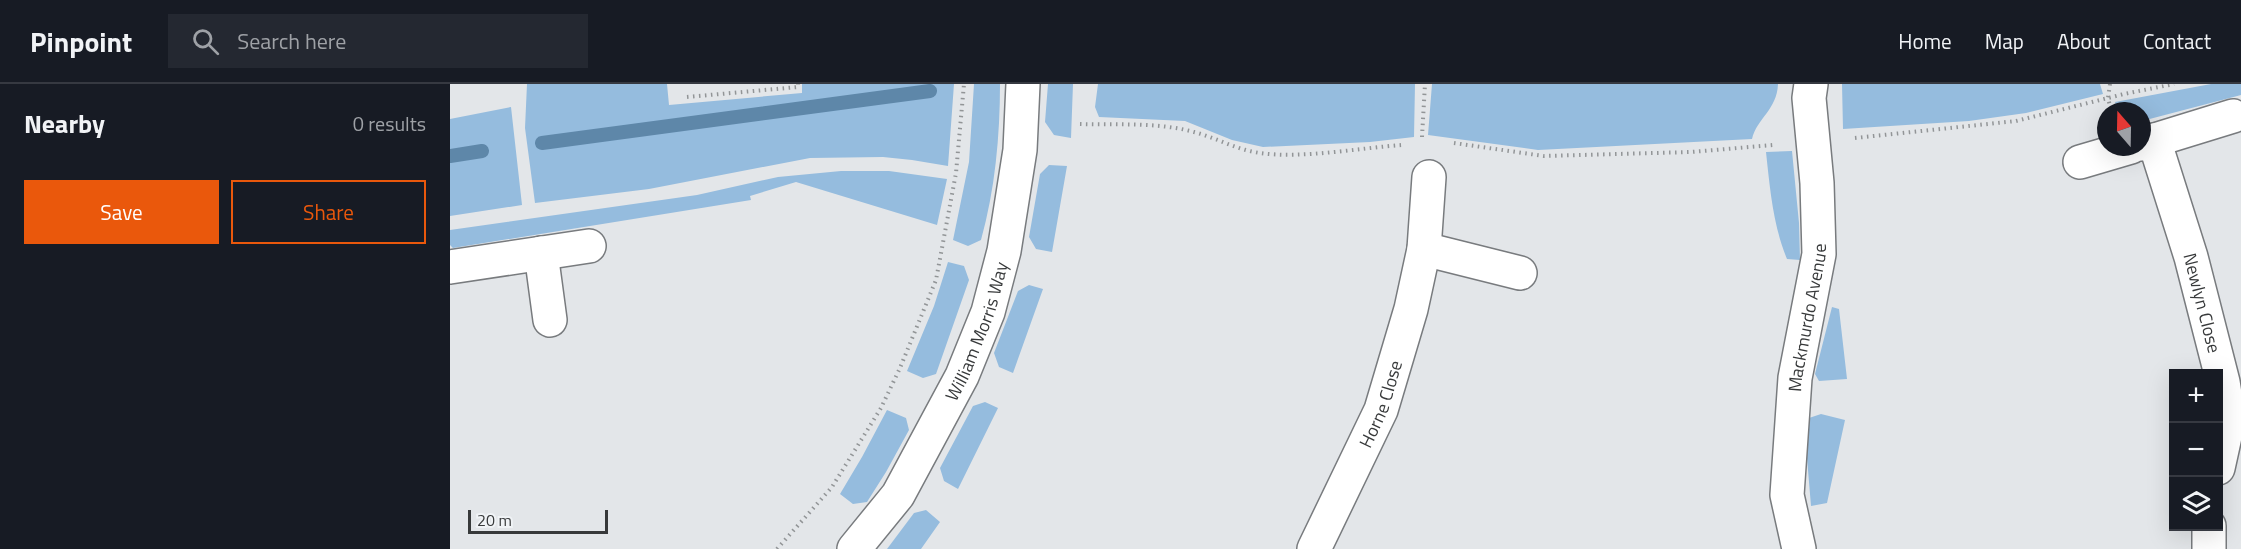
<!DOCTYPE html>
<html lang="en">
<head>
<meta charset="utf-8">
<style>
	:root { --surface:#171b24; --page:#242831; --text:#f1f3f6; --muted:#9ea1a6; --line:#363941; --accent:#ea580c }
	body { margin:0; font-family:"Titillium Web",sans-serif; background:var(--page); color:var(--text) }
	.controls { position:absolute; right:18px; bottom:18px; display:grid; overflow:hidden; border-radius:0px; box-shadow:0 6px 24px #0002 }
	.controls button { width:54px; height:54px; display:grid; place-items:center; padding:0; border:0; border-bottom:2px solid var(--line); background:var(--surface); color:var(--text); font:30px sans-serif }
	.compass { position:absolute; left:1647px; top:18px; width:54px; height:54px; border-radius:50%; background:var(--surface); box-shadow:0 6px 24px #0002; rotate:340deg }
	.scale { position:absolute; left:18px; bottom:15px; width:140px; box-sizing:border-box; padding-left:6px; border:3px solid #37393a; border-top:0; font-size:16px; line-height:21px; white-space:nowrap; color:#37393a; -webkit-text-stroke:4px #f0f3f6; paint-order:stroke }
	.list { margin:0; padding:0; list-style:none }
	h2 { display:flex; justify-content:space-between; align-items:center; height:78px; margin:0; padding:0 24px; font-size:26px }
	h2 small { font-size:20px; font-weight:400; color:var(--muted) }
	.actions { display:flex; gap:12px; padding:18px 24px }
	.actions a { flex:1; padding:14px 0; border:2px solid var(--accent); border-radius:0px; text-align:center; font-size:21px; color:var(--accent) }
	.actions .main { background:var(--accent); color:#fff }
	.icon { flex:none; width:33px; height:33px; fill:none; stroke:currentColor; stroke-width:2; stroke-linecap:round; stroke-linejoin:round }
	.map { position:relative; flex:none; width:1791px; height:465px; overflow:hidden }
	header { display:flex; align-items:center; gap:36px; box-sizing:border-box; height:84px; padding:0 30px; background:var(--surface); border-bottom:2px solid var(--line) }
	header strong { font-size:28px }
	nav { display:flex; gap:33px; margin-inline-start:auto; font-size:21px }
	.search { width:420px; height:54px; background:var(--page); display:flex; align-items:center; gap:15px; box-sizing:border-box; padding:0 21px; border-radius:0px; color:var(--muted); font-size:22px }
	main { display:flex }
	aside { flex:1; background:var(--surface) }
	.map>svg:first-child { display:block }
	.green { fill:#95bcde }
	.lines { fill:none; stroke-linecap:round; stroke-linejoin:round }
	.stream { stroke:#5e87a9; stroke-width:14 }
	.minor-casing { stroke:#787b7e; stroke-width:36 }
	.tertiary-casing { stroke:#787b7e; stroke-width:36 }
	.path { stroke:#929597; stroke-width:4; stroke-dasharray:1.5 4.5; stroke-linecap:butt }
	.minor { stroke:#fff; stroke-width:33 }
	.tertiary { stroke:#fff; stroke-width:33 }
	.labels { text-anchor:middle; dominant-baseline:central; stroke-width:4.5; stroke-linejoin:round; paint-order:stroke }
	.street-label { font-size:18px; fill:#37393a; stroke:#f0f3f6 }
</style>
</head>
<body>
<header>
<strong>Pinpoint</strong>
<div class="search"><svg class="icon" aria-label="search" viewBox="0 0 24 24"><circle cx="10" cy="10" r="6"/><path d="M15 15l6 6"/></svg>Search here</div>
<nav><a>Home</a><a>Map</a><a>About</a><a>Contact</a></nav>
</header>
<main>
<aside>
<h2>Nearby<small>0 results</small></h2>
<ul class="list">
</ul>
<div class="actions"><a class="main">Save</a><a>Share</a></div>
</aside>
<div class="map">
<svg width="1791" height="465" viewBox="0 0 1791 465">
	<rect width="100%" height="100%" fill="#e3e6e9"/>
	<!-- green -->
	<path class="green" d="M77,0H217L219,21L352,9V0H504L498,82L462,76L433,73L360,74L199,105L85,119L75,44Z
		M524,0H550C550,52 545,106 531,156L518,162L503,156L519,78Z
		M598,0H623L621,54L604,51L595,38Z
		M648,0H965L964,53L920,58L813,63L782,56L735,37L649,33L645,23Z
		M982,0H1328C1327,26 1307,34 1302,55L1088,66L978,51Z
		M1392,0H1650L1653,10L1576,29L1519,37L1393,45Z
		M1761,0H1791V11L1692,37V27H1668L1665,18Z
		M61,23L72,121L0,132V35Z
		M1342,67L1349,139L1350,176L1337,175C1323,141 1320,105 1316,68Z
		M599,81L617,82L602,168L586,165L579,153L590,90Z
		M391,87H439L497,95L487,141L346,98L300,112L301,116L3,164L0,161V146L247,111L328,93Z
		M498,178L514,182L519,196L486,290L473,294L457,287L484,222Z
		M579,201L593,205L563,289L549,283L544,269L568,207Z
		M1382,223L1389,225L1397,295L1369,297L1365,290Z
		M535,318L548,324L508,405L494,397L490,384L523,322Z
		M437,326L456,334L459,346L436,388L417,418L403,420L390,410L412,373Z
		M1371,330L1395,336L1377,419L1361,422L1356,362L1359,334Z
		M476,426L490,438L471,465H437L464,429Z"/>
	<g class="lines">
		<!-- stream -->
		<path class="stream" d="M92,59L480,7
			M0,72L32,67"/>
		<defs>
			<g id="minor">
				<path id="s1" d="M1704,56L1741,173L1773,298L1779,334L1768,384"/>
				<path d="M1692,60L1783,32"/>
				<path d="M1630,78L1681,63"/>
				<path d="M974,165L1070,189"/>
				<path d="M91,169L100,236"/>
				<path d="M0,183L139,162"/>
				<path d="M1759,442V465"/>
				<path id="s2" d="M864,465L931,326L961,225L974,165L979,93"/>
				<path id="s3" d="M1349,465L1337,411L1345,294L1369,170L1367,99L1359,14L1361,0"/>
			</g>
			<g id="tertiary">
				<path id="s4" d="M404,465L448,411L512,292L538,228L554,167L570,66L573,0"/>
			</g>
		</defs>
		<!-- minor casing -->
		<use href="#minor" class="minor-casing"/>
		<!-- tertiary casing -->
		<use href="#tertiary" class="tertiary-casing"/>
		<!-- path -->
		<path class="path" d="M1660,0L1658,14L1661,26
			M237,13L348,3V0
			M630,40C667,41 708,38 744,48C767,54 787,66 810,69C852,75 909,64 952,61
			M972,53L975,0
			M1405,54L1566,37L1674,10L1724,0
			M1004,59L1094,72L1241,68L1323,61
			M327,465L382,403L431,324L450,284L486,196L506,89L514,0"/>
		<!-- minor -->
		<use href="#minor" class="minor"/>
		<!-- tertiary -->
		<use href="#tertiary" class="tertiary"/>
	</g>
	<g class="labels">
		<!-- street labels -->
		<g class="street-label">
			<text stroke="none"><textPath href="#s1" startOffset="170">Newlyn Close</textPath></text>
			<text stroke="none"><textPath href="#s3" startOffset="234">Mackmurdo Avenue</textPath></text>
			<text stroke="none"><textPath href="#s4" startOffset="252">William Morris Way</textPath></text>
			<text stroke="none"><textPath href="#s2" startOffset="160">Horne Close</textPath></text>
		</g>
	</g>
</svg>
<div class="controls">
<button>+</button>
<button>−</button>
<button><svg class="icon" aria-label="layers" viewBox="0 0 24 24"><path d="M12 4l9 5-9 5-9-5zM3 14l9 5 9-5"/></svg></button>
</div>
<svg class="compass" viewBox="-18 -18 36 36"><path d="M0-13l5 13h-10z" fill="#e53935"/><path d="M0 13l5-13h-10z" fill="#9ea1a6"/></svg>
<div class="scale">20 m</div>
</div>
</main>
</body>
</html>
